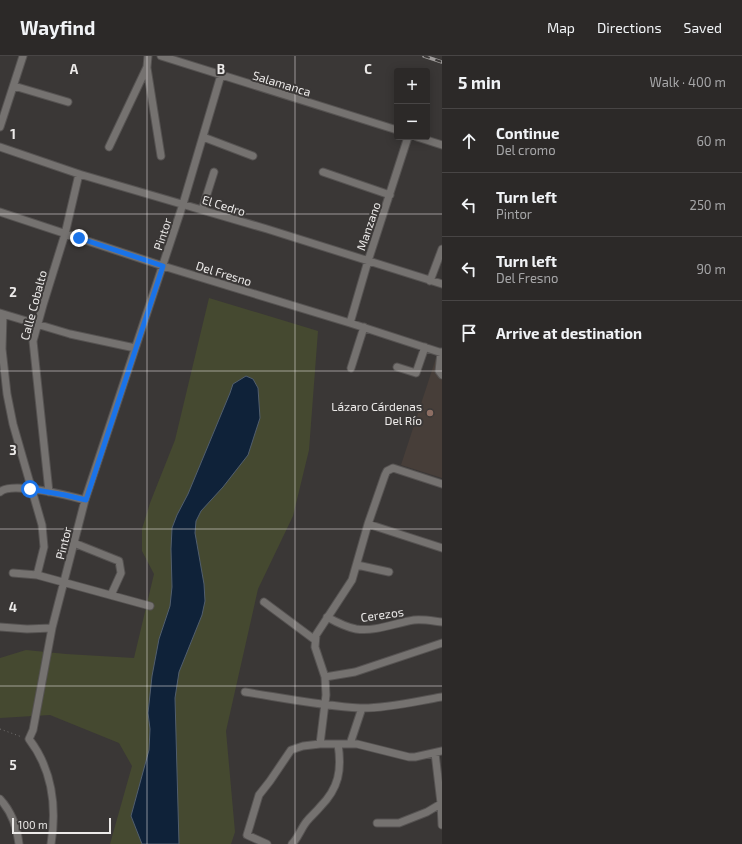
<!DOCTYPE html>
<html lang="en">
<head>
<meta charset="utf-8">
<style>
	:root { --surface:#2c2928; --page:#383534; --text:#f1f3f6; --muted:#a6a6a8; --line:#484545 }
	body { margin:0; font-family:"Exo 2",sans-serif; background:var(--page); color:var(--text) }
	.controls { position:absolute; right:12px; top:12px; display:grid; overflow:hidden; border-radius:4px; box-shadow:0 2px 10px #0003 }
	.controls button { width:36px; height:36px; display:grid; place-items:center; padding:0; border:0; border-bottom:1px solid var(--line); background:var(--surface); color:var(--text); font:20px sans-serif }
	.scale { position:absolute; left:12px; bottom:10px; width:99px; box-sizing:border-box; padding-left:4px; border:2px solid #eceae9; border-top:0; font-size:11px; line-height:14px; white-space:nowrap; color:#eceae9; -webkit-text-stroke:3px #3a3736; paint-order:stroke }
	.stop { position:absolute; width:12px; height:12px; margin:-9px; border:3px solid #1a73e8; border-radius:50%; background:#fff }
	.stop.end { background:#1a73e8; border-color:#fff; box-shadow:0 1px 4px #0008 }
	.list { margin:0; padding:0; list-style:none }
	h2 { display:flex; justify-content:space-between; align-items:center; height:52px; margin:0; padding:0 16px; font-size:17px }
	h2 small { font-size:13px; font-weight:400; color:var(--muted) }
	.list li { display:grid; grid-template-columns:26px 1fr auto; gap:12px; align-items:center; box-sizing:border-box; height:64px; padding:0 16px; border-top:1px solid var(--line) }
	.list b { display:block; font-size:15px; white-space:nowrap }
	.list p { margin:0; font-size:13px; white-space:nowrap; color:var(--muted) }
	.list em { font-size:13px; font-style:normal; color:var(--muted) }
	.icon { flex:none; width:22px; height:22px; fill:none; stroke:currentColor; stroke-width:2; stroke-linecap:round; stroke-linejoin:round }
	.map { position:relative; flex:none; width:442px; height:788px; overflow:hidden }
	header { display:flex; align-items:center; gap:24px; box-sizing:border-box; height:56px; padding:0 20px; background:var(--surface); border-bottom:1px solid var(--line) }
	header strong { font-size:19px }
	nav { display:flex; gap:22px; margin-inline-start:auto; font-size:14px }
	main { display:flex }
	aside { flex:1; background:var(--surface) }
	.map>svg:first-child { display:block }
	.built { fill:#473e39 }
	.green { fill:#454930 }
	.water { fill:#0f2239; stroke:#515e6e }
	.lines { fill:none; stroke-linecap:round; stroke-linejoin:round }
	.minor-casing { stroke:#565352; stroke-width:9 }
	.path { stroke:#72706f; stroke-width:1; stroke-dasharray:1 3; stroke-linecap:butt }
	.minor { stroke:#757270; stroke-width:7 }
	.rail-casing { stroke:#9d9a99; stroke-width:3.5 }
	.rail { stroke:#3a3736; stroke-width:2; stroke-dasharray:6; stroke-linecap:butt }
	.route { stroke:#1a73e8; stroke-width:5 }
	.grid { fill:none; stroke:#eceae9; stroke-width:1; stroke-opacity:0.55 }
	.education-dot { fill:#8d6e63; stroke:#3a3736; stroke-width:1.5 }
	.labels { text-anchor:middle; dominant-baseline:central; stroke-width:4; stroke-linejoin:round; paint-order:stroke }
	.street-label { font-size:12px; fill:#eceae9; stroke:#3a3736 }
	.poi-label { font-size:12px; fill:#eceae9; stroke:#3a3736; text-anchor:end }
	.grid-label { font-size:13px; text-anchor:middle; font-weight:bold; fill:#eceae9; stroke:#3a3736; stroke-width:4; stroke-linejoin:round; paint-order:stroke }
</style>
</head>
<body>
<header>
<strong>Wayfind</strong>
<nav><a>Map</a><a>Directions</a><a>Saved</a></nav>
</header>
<main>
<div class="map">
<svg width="442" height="788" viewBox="0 0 442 788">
	<rect width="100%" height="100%" fill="#3a3736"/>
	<!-- built -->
	<path class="built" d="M436,302L442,304V422L401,409Z"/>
	<!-- green -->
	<path class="green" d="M209,242L318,275L309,394L293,460L258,533L226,675L235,776L231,788H110L132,710L119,687L50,659L0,662V602L26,594L66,598L134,602L154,518L142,495V473L150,447L175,384Z"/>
	<!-- water -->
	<path class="water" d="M246,320L253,323L258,332L260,362L248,399L223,431L201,455L196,465L195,477L204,528L205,545L202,559L179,616L175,642L179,788H142L131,760L149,694L150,673L148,657L152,620L159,583L170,550L172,531L171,493L172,472L177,459L188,438L230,337L233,328Z"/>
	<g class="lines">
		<defs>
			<path id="minor" d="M161,0L397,74
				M147,12L161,100
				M14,30L68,46
				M0,71L23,0
				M203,81L253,100
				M417,81L442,89
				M0,91L79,118L267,173L442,228
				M109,91L147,11L148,0
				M323,116L390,139
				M202,154L214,116
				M0,156L163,210L350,267L442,297
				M430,225L442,193
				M0,257L70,278L135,292
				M3,258L2,293L7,338L13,368L42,469L44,491L37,519L150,550
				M350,267L368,205L408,81
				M441,296L439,315L442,319
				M397,311L416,317L425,291
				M351,312L364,271
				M0,436C11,425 70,440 85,444
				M49,436L33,285L43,249L65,178L79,118
				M368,468L442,492
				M74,487L119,505L121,517L111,539
				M357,509L389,516
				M13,517L37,519
				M264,546L315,584
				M327,561C336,566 345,571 356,573C375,576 395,567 414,564C423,563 433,565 442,566
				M0,571L27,573L52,572L85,444L183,148L221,19
				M325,621L355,616L442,587
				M245,636C283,642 322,650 360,652C385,653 417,645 442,641
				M320,688L326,639L325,621L315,591L316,579L352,524L368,468L385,419L387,415L393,412L442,428
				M350,688L362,652
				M435,697L441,747L442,769
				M0,743C12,756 17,770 19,788
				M377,767H399L427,756L442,747
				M51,788C57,751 52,713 29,683L33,674L52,572
				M267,788L247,779L259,739L270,725L291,694L303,690L320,688H357L409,701H415L442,695
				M292,788C299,781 301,772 307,765C311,760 316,756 320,751C339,732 342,714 338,688"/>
		</defs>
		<!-- minor casing -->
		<use href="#minor" class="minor-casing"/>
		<!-- path -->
		<path class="path" d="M0,673L22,681"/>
		<!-- minor -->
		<use href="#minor" class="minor"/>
		<defs>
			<path id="rail" d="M424,0L442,6"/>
		</defs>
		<!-- rail casing -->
		<use href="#rail" class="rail-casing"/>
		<!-- rail -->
		<use href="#rail" class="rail"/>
	</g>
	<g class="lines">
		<!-- route -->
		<path class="route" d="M30,433L65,439L86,444L163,210L79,182"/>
	</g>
	<!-- grid -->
	<path class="grid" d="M147,0V788M295,0V788M0,158H442M0,315H442M0,473H442M0,630H442"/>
	<!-- markers -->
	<circle class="education-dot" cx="430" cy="357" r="4"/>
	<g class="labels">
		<!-- street labels -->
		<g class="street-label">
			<text transform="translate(282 27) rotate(17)">Salamanca</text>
			<text transform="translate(224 149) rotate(17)">El Cedro</text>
			<text transform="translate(368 170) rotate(-71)">Manzano</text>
			<text transform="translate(162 178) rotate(-72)">Pintor</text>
			<text transform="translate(224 217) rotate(17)">Del Fresno</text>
			<text transform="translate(33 249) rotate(-75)">Calle Cobalto</text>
			<text transform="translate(63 487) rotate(-76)">Pintor</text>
			<text transform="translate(382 558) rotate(-8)">Cerezos</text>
		</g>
		<!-- poi labels -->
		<g class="poi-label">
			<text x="422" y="350">Lázaro Cárdenas<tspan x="422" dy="14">Del Río</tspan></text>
		</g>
	</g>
	<g class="grid-label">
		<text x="74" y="18">A</text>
		<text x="221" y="18">B</text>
		<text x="368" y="18">C</text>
		<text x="13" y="83">1</text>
		<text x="13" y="241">2</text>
		<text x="13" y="399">3</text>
		<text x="13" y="556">4</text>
		<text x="13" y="714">5</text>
	</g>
</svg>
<div class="controls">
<button>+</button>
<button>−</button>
</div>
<div class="scale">100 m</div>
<div class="stop" style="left:30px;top:433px"></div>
<div class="stop end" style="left:79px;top:182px"></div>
</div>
<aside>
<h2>5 min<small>Walk · 400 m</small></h2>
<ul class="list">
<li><svg class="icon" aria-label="ahead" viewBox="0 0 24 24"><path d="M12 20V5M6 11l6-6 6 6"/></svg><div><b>Continue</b><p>Del cromo</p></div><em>60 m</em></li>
<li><svg class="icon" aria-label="left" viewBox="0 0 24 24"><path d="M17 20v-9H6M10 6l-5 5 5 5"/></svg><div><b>Turn left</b><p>Pintor</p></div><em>250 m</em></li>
<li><svg class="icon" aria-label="left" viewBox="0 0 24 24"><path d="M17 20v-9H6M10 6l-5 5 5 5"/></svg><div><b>Turn left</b><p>Del Fresno</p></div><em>90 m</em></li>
<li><svg class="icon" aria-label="arrive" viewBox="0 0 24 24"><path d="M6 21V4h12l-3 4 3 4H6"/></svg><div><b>Arrive at destination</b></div></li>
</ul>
</aside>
</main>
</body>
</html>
